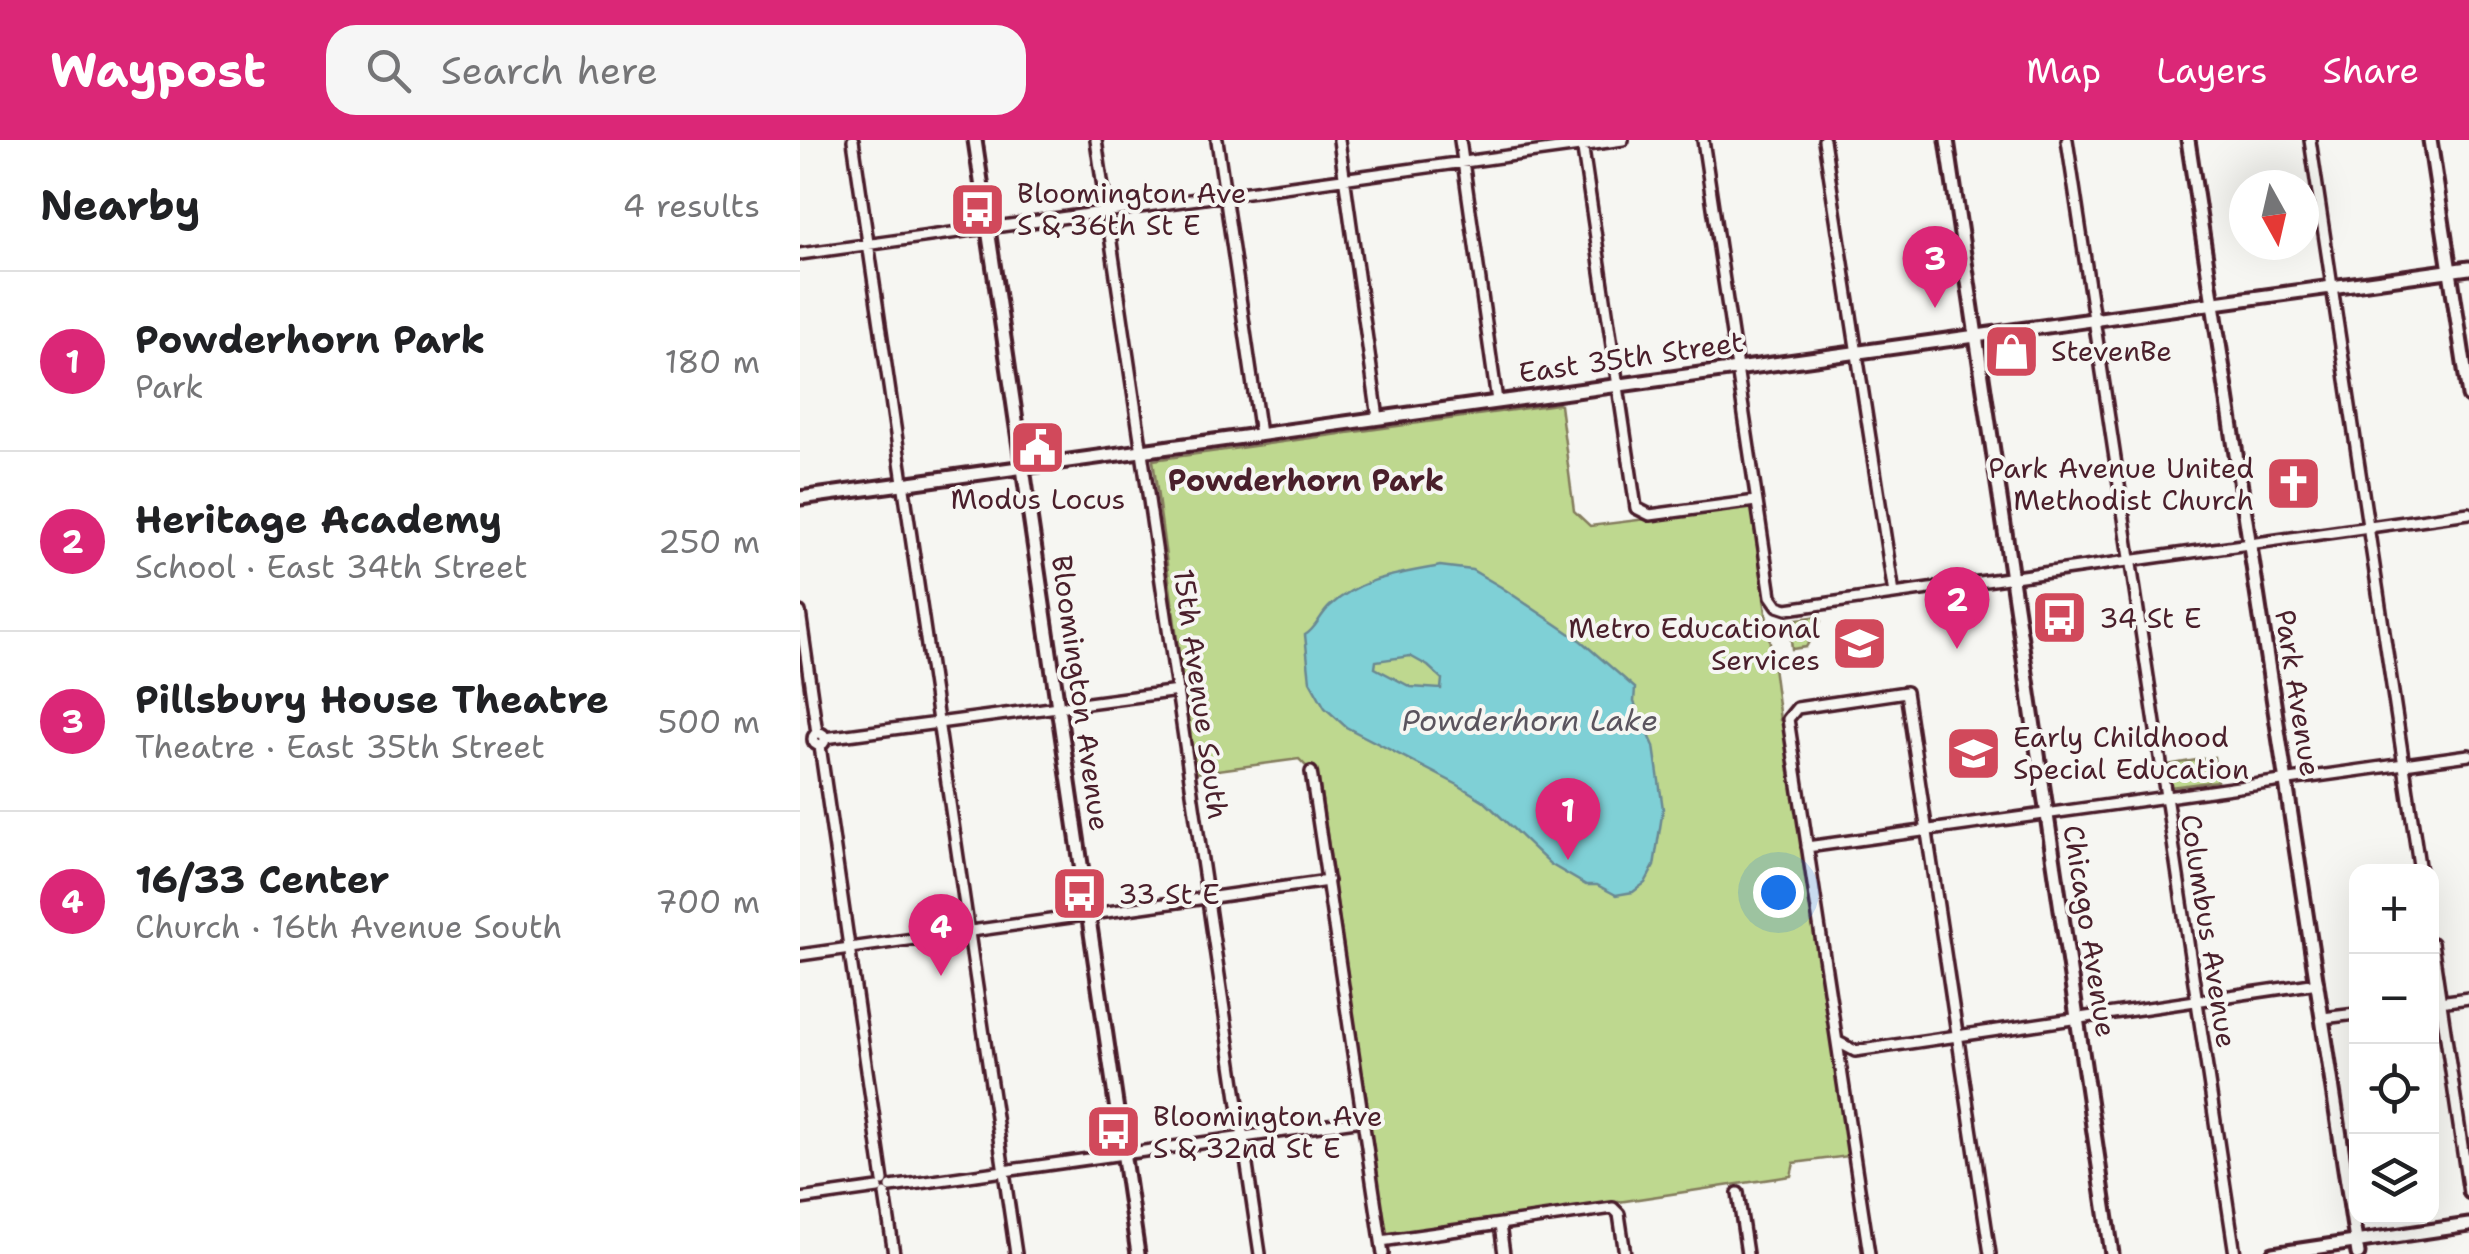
<!DOCTYPE html>
<html lang="en">
<head>
<meta charset="utf-8">
<style>
	:root { --surface:#fff; --page:#f6f6f6; --text:#202124; --muted:#757577; --line:#e0e0e0; --accent:#db2777 }
	body { margin:0; font-family:"Shantell Sans",sans-serif; background:var(--page); color:var(--text) }
	.controls { position:absolute; right:30px; bottom:30px; display:grid; overflow:hidden; border-radius:20px; box-shadow:0 10px 40px #0002 }
	.controls button { width:90px; height:90px; display:grid; place-items:center; padding:0; border:0; border-bottom:2px solid var(--line); background:var(--surface); color:var(--text); font:50px sans-serif }
	.compass { position:absolute; left:1429px; top:30px; width:90px; height:90px; border-radius:50%; background:var(--surface); box-shadow:0 10px 40px #0002; rotate:172deg }
	.you { position:absolute; left:978px; top:752px; width:35px; height:35px; margin:-25px; border:8px solid #fff; border-radius:50%; background:#1a73e8; box-shadow:0 0 0 15px #1a73e833 }
	.badge { display:grid; place-items:center; width:65px; height:65px; border-radius:50%; background:var(--accent); color:#fff; font-size:32px; font-weight:700 }
	.pin { position:absolute; translate:-50% -82px; filter:drop-shadow(0 2px 5px #0008) }
	.pin::after { content:''; position:absolute; top:52px; width:35px; height:30px; background:inherit; clip-path:polygon(0 0,100% 0,50% 100%) }
	.list { margin:0; padding:0; list-style:none }
	h2 { display:flex; justify-content:space-between; align-items:center; height:130px; margin:0; padding:0 40px; font-size:42px }
	h2 small { font-size:32px; font-weight:400; color:var(--muted) }
	.list li { display:grid; grid-template-columns:65px 1fr auto; gap:30px; align-items:center; box-sizing:border-box; height:180px; padding:0 40px; border-top:2px solid var(--line) }
	.list b { display:block; font-size:38px; white-space:nowrap }
	.list p { margin:0; font-size:32px; white-space:nowrap; color:var(--muted) }
	.list em { font-size:32px; font-style:normal; color:var(--muted) }
	.icon { flex:none; width:55px; height:55px; fill:none; stroke:currentColor; stroke-width:2; stroke-linecap:round; stroke-linejoin:round }
	.map { position:relative; flex:none; width:1669px; height:1114px; overflow:hidden }
	header { display:flex; align-items:center; gap:60px; box-sizing:border-box; height:140px; padding:0 50px; background:var(--accent); color:#fff }
	header strong { font-size:48px }
	nav { display:flex; gap:55px; margin-inline-start:auto; font-size:35px }
	.search { width:700px; height:90px; background:var(--page); display:flex; align-items:center; gap:25px; box-sizing:border-box; padding:0 35px; border-radius:30px; color:var(--muted); font-size:38px }
	main { display:flex }
	aside { flex:1; background:var(--surface) }
	.map>svg:first-child { display:block }
	.green { fill:#bed88f; stroke:#847c5d; stroke-width:2.5 }
	.water { fill:#7fd0d6; stroke:#6a8992; stroke-width:2.5; fill-rule:evenodd }
	.lines { fill:none; stroke-linecap:round; stroke-linejoin:round }
	.minor-casing { stroke:#4a1f2b; stroke-width:16 }
	.tertiary-casing { stroke:#4a1f2b; stroke-width:19 }
	.minor { stroke:#f6f6f2; stroke-width:9 }
	.tertiary { stroke:#f6f6f2; stroke-width:11 }
	.labels { text-anchor:middle; dominant-baseline:central; stroke-width:8; stroke-linejoin:round; paint-order:stroke }
	.poi-label { font-size:28px; fill:#4a1f2b; stroke:#f6f6f2; text-anchor:start }
	.street-label { font-size:28px; fill:#4a1f2b; stroke:#f6f6f2 }
	.neighbourhood-label { font-size:30px; font-weight:bold; fill:#4a1f2b; stroke:#f6f6f2 }
	.water-label { font-size:30px; font-style:italic; fill:#5a545e; stroke:#f6f6f2 }
</style>
</head>
<body>
<header>
<strong>Waypost</strong>
<div class="search"><svg class="icon" aria-label="search" viewBox="0 0 24 24"><circle cx="10" cy="10" r="6"/><path d="M15 15l6 6"/></svg>Search here</div>
<nav><a>Map</a><a>Layers</a><a>Share</a></nav>
</header>
<main>
<aside>
<h2>Nearby<small>4 results</small></h2>
<ul class="list">
<li><span class="badge">1</span><div><b>Powderhorn Park</b><p>Park</p></div><em>180 m</em></li>
<li><span class="badge">2</span><div><b>Heritage Academy</b><p>School · East 34th Street</p></div><em>250 m</em></li>
<li><span class="badge">3</span><div><b>Pillsbury House Theatre</b><p>Theatre · East 35th Street</p></div><em>500 m</em></li>
<li><span class="badge">4</span><div><b>16/33 Center</b><p>Church · 16th Avenue South</p></div><em>700 m</em></li>
</ul>
</aside>
<div class="map">
<svg width="1669" height="1114" viewBox="0 0 1669 1114">
	<rect width="100%" height="100%" fill="#f6f6f2"/>
	<filter id="ink" filterUnits="userSpaceOnUse"><feTurbulence type="fractalNoise" baseFrequency=".01" numOctaves="2"/><feDisplacementMap in="SourceGraphic" scale="20" xChannelSelector="R" yChannelSelector="G"/><feConvolveMatrix kernelMatrix="1 2 1 2 8 2 1 2 1" color-interpolation-filters="sRGB"/></filter>
	<g filter="url(#ink)">
		<!-- green -->
		<path class="green" d="M757,264L760,265L774,371L790,386L952,366L980,580H983L1049,1016L994,1023L991,1036L586,1097L519,639L499,619L395,633L353,320Z
			M1020,476L1021,481L1006,507L992,509L989,480Z
			M1414,617L1417,641L1370,647L1367,625Z"/>
		<!-- water -->
		<path class="water" d="M640,426L672,430L701,447L781,501L835,548L834,562L854,606L863,669L854,726L845,743L833,752L816,755L797,745H786L750,724L684,661L658,645L546,587L525,568L510,541L505,495C516,489 520,475 530,466C562,437 600,434 640,426ZM610,516L628,526L642,539L641,549L611,547L575,528L576,521Z"/>
		<g class="lines">
			<defs>
				<path id="minor" d="M53,0L216,1114
					M296,0L460,1114
					M417,0L460,294
					M539,0L578,278
					M660,0L697,261
					M903,0L971,456L978,466L987,469L1669,373
					M1024,0L1094,454
					M1267,0L1435,1114
					M1510,0L1620,732
					M782,3L836,368L850,375L956,361
					M0,114L823,0
					M0,472L17,593
					M13 599a6 6 0 1 1 12 0a6 6 0 1 1-12 0Z
					M25,598L378,551
					M20,606L83,1041
					M511,632L583,1114
					M1007,707L1669,615
					M1632,803L1669,1053
					M0,815L528,741
					M1632,863L1669,858
					M1523,878L1556,874
					M1038,902L1055,911L1518,843
					M91,1047L563,980
					M938,1053L947,1114
					M85,1054L94,1114
					M0,1059L78,1048
					M700,1085L704,1114
					M581,1101L813,1068L819,1074L825,1114
					M1069,1114L988,579L997,568L1106,552L1190,1114"/>
				<path id="tertiary" d="M175,0L338,1114
					M1147,0L1312,1114
					M1388,0L1558,1114
					M1630,0L1669,256
					M0,358L1669,128
					M1473,1114L1669,1085"/>
			</defs>
			<!-- minor casing -->
			<use href="#minor" class="minor-casing"/>
			<!-- tertiary casing -->
			<use href="#tertiary" class="tertiary-casing"/>
			<!-- minor -->
			<use href="#minor" class="minor"/>
			<!-- tertiary -->
			<use href="#tertiary" class="tertiary"/>
		</g>
	</g>
	<!-- icons -->
	<defs>
		<symbol id="bus-square" viewBox="-11 -11 22 22"><rect x="-9" y="-9" width="18" height="18" rx="4" fill="#d1495b" stroke="#f6f6f2"/><path d="M-5-6H5V4H4V6H2V4H-2V6H-4V4H-5ZM-3.5-4V0h7V-4ZM-3.5 1.2v1.5H-2V1.2ZM2 1.2v1.5H3.5V1.2Z" fill="#fff"/></symbol>
		<symbol id="shop-square" viewBox="-11 -11 22 22"><rect x="-9" y="-9" width="18" height="18" rx="4" fill="#d1495b" stroke="#f6f6f2"/><path d="M-5-2.5h2.3a2.7 3.5 0 0 1 5.4 0H5L5.5 6h-11ZM-1.5-2.5h3a1.5 2.3 0 0 0-3 0Z" fill="#fff"/></symbol>
		<symbol id="civic-square" viewBox="-11 -11 22 22"><rect x="-9" y="-9" width="18" height="18" rx="4" fill="#d1495b" stroke="#f6f6f2"/><path d="M-.6-6.5H3V-4.5H.6V-3L4-1V1h2V6H-6V1h2V-1L-.6-3ZM-1.2 2.5V6h2.4V2.5Z" fill="#fff"/></symbol>
		<symbol id="church-square" viewBox="-11 -11 22 22"><rect x="-9" y="-9" width="18" height="18" rx="4" fill="#d1495b" stroke="#f6f6f2"/><path d="M-1.2-6h2.4v3.5h3.3v2.4h-3.3V6h-2.4V-.1h-3.3v-2.4h3.3Z" fill="#fff"/></symbol>
		<symbol id="school-square" viewBox="-11 -11 22 22"><rect x="-9" y="-9" width="18" height="18" rx="4" fill="#d1495b" stroke="#f6f6f2"/><path d="M0-5L7-2L0 1L-7-2ZM-4 1L0 2.5L4 1V4Q0 6-4 4Z" fill="#fff"/></symbol>
	</defs>
	<g fill-rule="evenodd">
		<use href="#bus-square" x="146" y="38" width="63" height="63"/>
		<use href="#shop-square" x="1180" y="180" width="63" height="63"/>
		<use href="#civic-square" x="206" y="276" width="63" height="63"/>
		<use href="#church-square" x="1462" y="312" width="63" height="63"/>
		<use href="#bus-square" x="1228" y="446" width="63" height="63"/>
		<use href="#school-square" x="1028" y="472" width="63" height="63"/>
		<use href="#school-square" x="1142" y="582" width="63" height="63"/>
		<use href="#bus-square" x="248" y="722" width="63" height="63"/>
		<use href="#bus-square" x="282" y="960" width="63" height="63"/>
	</g>
	<g class="labels">
		<!-- poi labels -->
		<g class="poi-label">
			<text x="217" y="53">Bloomington Ave<tspan x="217" dy="32">S &amp; 36th St E</tspan></text>
			<text x="1251" y="211">StevenBe</text>
			<text x="1454" y="328" text-anchor="end">Park Avenue United<tspan x="1454" dy="32">Methodist Church</tspan></text>
			<text x="238" y="359" text-anchor="middle">Modus Locus</text>
			<text x="1299" y="478">34 St E</text>
			<text x="1020" y="488" text-anchor="end">Metro Educational<tspan x="1020" dy="32">Services</tspan></text>
			<text x="1213" y="597">Early Childhood<tspan x="1213" dy="32">Special Education</tspan></text>
			<text x="318" y="754">33 St E</text>
			<text x="353" y="976">Bloomington Ave<tspan x="353" dy="32">S &amp; 32nd St E</tspan></text>
		</g>
		<!-- street labels -->
		<g class="street-label">
			<text transform="translate(831 217) rotate(-8)">East 35th Street</text>
			<text transform="translate(281 553) rotate(82)">Bloomington Avenue</text>
			<text transform="translate(1498 553) rotate(81)">Park Avenue</text>
			<text transform="translate(401 554) rotate(82)">15th Avenue South</text>
			<text transform="translate(1290 791) rotate(81)">Chicago Avenue</text>
			<text transform="translate(1409 791) rotate(81)">Columbus Avenue</text>
		</g>
		<!-- neighbourhood labels -->
		<g class="neighbourhood-label">
			<text x="506" y="340">Powderhorn Park</text>
		</g>
		<!-- water labels -->
		<g class="water-label">
			<text x="730" y="580">Powderhorn Lake</text>
		</g>
	</g>
</svg>
<div class="controls">
<button>+</button>
<button>−</button>
<button><svg class="icon" aria-label="locate" viewBox="0 0 24 24"><circle cx="12" cy="12" r="6"/><path d="M12 2v4M12 18v4M2 12h4M18 12h4"/></svg></button>
<button><svg class="icon" aria-label="layers" viewBox="0 0 24 24"><path d="M12 4l9 5-9 5-9-5zM3 14l9 5 9-5"/></svg></button>
</div>
<svg class="compass" viewBox="-18 -18 36 36"><path d="M0-13l5 13h-10z" fill="#e53935"/><path d="M0 13l5-13h-10z" fill="#757577"/></svg>
<div class="you"></div>
<div class="pin badge" style="left:768px;top:720px">1</div>
<div class="pin badge" style="left:1157px;top:509px">2</div>
<div class="pin badge" style="left:1135px;top:168px">3</div>
<div class="pin badge" style="left:141px;top:836px">4</div>
</div>
</main>
</body>
</html>
